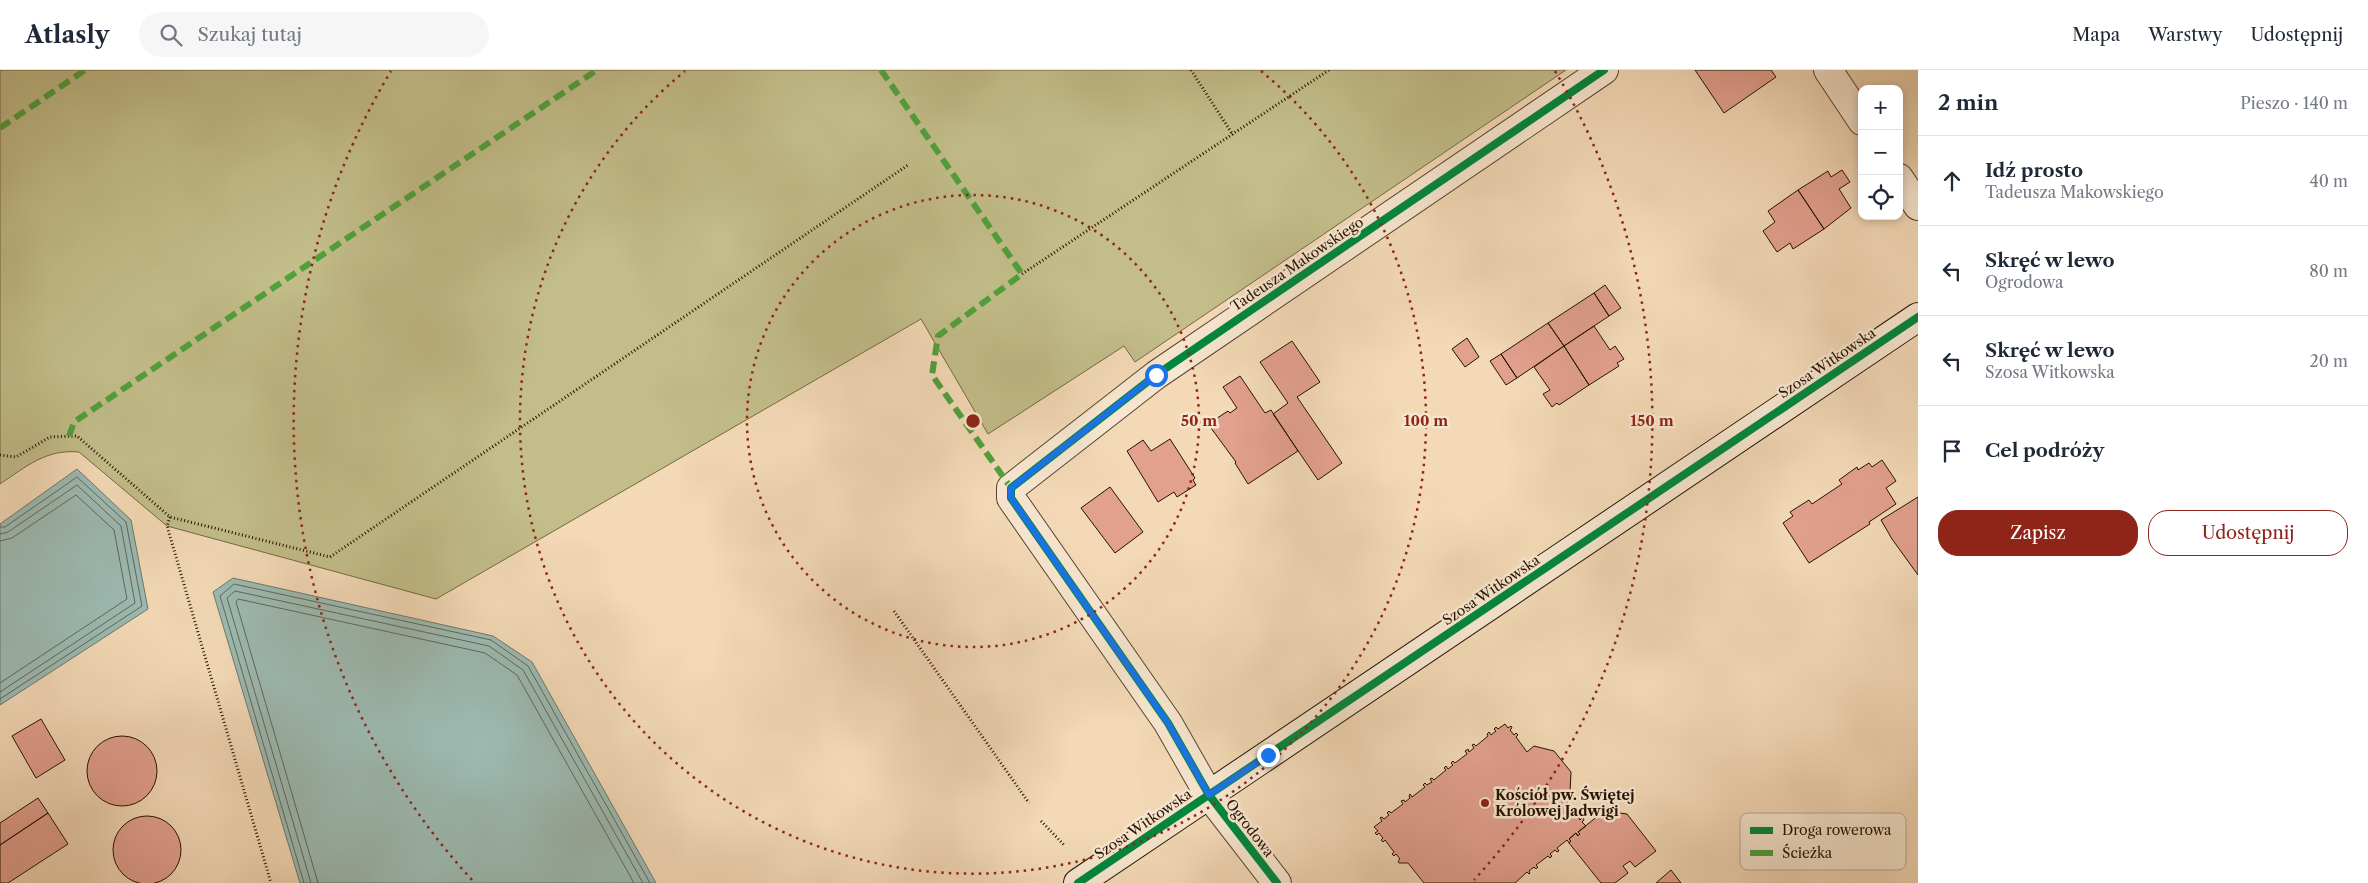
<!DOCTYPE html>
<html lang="pl">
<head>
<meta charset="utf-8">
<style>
	:root { --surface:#fff; --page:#f6f6f7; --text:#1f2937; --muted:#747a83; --line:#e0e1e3; --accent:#8f2418 }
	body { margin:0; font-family:"Libre Caslon Text",serif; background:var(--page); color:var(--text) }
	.controls { position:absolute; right:15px; top:15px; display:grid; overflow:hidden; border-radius:10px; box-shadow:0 2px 8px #0003 }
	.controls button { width:45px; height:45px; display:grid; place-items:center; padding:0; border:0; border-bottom:1px solid var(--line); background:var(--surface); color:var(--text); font:25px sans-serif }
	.stop { position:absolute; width:15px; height:15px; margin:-11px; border:4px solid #1a73e8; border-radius:50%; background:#fff }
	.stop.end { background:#1a73e8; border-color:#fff; box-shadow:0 1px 5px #0008 }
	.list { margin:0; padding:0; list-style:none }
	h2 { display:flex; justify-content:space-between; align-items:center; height:65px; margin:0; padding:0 20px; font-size:21px }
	h2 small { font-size:16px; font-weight:400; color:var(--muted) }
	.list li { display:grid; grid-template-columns:32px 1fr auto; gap:15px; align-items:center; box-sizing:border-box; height:90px; padding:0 20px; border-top:1px solid var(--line) }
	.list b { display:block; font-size:19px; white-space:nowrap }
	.list p { margin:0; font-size:16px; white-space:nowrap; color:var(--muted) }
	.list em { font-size:16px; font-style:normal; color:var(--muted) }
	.actions { display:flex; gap:10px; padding:15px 20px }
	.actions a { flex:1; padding:11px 0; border:1px solid var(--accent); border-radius:20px; text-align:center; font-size:18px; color:var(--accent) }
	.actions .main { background:var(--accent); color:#fff }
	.icon { flex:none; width:28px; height:28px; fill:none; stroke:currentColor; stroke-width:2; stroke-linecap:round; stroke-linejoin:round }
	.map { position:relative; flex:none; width:1918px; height:813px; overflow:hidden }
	header { display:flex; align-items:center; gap:30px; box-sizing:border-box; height:70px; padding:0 25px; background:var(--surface); border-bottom:1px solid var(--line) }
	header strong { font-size:24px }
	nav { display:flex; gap:28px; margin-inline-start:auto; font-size:18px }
	.search { width:350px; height:45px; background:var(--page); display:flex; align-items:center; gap:12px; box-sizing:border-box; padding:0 18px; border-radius:28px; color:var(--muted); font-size:19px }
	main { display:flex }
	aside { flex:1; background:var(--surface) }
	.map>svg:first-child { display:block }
	.green { fill:#c2bd89; stroke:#746844 }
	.water { fill:#9cbab2; stroke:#6d776b }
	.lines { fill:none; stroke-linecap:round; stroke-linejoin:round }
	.shore { stroke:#616659; stroke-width:1 }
	.building { fill:#e2a08e; stroke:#261200 }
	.street-casing { stroke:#59442e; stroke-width:30 }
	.secondary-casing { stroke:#261200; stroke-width:30 }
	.path { stroke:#261200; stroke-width:3; stroke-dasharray:1 2.5; stroke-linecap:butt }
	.street { stroke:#f7e6d0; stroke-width:28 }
	.secondary { stroke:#f7e6d0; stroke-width:28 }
	.quiet { stroke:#50a03c; stroke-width:6; stroke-dasharray:12 6; stroke-linecap:butt }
	.cycleway-casing { stroke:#f7e6d0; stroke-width:11 }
	.cycleway { stroke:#00873e; stroke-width:8 }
	.route { stroke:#1a73e8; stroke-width:6 }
	.ring { fill:none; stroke:#8f2418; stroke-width:2.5; stroke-dasharray:2.5 5 }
	.poi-dot { fill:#8f2418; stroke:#f7e6d0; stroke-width:2 }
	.labels { text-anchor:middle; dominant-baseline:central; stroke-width:5; stroke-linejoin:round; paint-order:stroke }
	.street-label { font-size:14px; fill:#261200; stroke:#f7e6d0 }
	.poi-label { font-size:14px; font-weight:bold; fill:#261200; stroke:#f7e6d0; text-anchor:start }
	.key { fill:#f7e6d0; stroke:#b8a692; stroke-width:1 }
	.key-label { font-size:14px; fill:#261200 }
	.centre { fill:#8f2418; stroke:#f7e6d0; stroke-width:2.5 }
	.ring-label { font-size:15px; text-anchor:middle; font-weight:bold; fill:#8f2418; stroke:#f7e6d0; stroke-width:5; stroke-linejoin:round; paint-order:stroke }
</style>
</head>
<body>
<header>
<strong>Atlasly</strong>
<div class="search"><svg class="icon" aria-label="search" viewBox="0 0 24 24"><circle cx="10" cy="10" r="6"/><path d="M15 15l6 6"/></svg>Szukaj tutaj</div>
<nav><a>Mapa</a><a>Warstwy</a><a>Udostępnij</a></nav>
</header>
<main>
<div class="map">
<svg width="1918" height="813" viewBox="0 0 1918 813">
	<rect width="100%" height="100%" fill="#f3d9b6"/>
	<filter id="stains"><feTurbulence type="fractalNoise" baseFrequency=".004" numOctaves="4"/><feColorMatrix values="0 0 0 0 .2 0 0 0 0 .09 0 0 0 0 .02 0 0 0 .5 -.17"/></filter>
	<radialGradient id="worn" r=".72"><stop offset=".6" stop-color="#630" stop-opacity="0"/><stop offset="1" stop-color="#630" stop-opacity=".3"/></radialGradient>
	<!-- green -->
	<path class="green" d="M0,0H1566L1135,292L1124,276L988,364L921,249L436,529L167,456L79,382C46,379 27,396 0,414Z"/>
	<!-- water -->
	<path class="water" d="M77,399L131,450L148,539L0,635V454Z
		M233,508L493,566L532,592L656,813H300L213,522Z"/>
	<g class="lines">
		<!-- shore -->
		<path class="shore" d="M0,457H5L77,407L126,452L142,536L0,629
			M0,464L8,462L77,415L121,456L135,533L0,622
			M0,471L12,468L76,425L114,460L127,529L0,613
			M304,813L220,526L234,514L491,570L528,596L650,813
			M311,813L227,528L235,521L489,576L523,600L643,813
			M318,813L236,532L238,529L485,583L517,605L634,813"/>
	</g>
	<!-- building -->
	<path class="building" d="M1695,0H1771L1776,7L1724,43Z
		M1842,100L1850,112L1839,119L1851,138L1824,159L1798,120L1828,101L1831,107Z
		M1798,120L1824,159L1793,179L1790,173L1777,182L1763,161L1775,152L1768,141Z
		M1605,215L1621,238L1609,246L1594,223Z
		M1594,223L1609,246L1564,276L1548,253Z
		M1548,253L1564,276L1517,308L1501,284Z
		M1594,256L1610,280L1615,276L1624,289L1617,293L1619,296L1589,315L1564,276Z
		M1467,268L1479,287L1465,297L1452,279Z
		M1292,271L1320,312L1297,327L1342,393L1318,410L1273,344L1288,333L1260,292Z
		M1564,276L1589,315L1559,335L1557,333L1552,337L1543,324L1550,320L1534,297Z
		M1501,284L1517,308L1506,315L1490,291Z
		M1240,306L1265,343L1271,340L1298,381L1248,414L1235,393L1236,392L1208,354L1228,341L1230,343L1237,338L1223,317Z
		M1170,369L1195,408L1193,410L1196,415L1177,427L1174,422L1158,432L1127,381L1143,370L1151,381Z
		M1882,390L1896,411L1886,418L1896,434L1869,452L1870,454L1809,493L1783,453L1793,446L1790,442L1809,430L1812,434L1842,414L1839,410L1857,397L1858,400L1869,393L1872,397Z
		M1110,417L1143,462L1115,483L1081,438Z
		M1918,427V505L1892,469L1881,450Z
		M41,649L65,690L36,708L12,666Z
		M1505,654L1508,658L1511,656L1512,658L1510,660L1514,665L1516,663L1518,665L1516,667L1527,682L1534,676L1554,681L1571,702L1570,722L1563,727L1575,742L1577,740L1579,742L1577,744L1580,750L1583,747L1584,750L1582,752L1586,756L1578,762L1580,764L1578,766L1576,763L1569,769L1571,771L1569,773L1567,770L1557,778L1559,781L1557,782L1555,780L1550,784L1552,786L1550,788L1548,786L1536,795L1538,797L1536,799L1534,797L1529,801L1530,803L1529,804L1527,802L1515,813H1424L1408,793H1399L1398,791L1400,789L1396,784L1394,786L1392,784L1394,782L1385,770L1383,772L1381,770L1383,768L1379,763L1377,765L1375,763L1378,761L1374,757L1382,751L1380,748L1382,747L1384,749L1389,745L1387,743L1389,741L1391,743L1403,734L1401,731L1404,730L1405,732L1410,728L1409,726L1410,724L1412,727L1425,717L1423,715L1425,713L1427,715L1432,712L1430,709L1432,708L1434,710L1446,700L1444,698L1446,696L1448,699L1453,695L1451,693L1453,691L1455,693L1467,684L1465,681L1468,679L1469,682L1474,678L1472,675L1474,674L1476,676L1488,666L1487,664L1489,662L1491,665L1496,661L1494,659L1496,657L1498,659Z
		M87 701a35 35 0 1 1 70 0a35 35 0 1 1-70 0Z
		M38,728L48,743L0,775V753Z
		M1604,741L1627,744L1656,781L1635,797L1630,791L1623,796L1628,803L1615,813H1601L1569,773L1571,771L1569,769L1576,763L1578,766L1580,764L1578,762Z
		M48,743L68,774L8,813H0V775Z
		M113 780a34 34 0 1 1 68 0a34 34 0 1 1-68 0Z
		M1671,800L1681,813H1656Z"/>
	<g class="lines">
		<defs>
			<path id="street" d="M1828,0L1862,51
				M1899,108L1918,136
				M1277,813L1209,725L1168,653L1011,428V418L1156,305L1604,0"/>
			<path id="secondary" d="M1078,813L1918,247"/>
		</defs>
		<!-- street casing -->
		<use href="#street" class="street-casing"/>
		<!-- secondary casing -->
		<use href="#secondary" class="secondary-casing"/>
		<!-- path -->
		<path class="path" d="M1191,0L1233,65
			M1022,204L1329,0
			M0,385L16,387L50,367L77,366L170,447L330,487L908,95
			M170,447L167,456L271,813
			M894,541L1029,733
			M1041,751L1065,776"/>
		<!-- street -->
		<use href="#street" class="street"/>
		<!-- secondary -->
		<use href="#secondary" class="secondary"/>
		<!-- quiet -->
		<path class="quiet" d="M881,0L1022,204L938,266L932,305L1011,418
			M0,58L85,0
			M69,366L74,352L597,0"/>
		<defs>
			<path id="cycleway" d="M1078,813L1918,247
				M1277,813L1209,725L1168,653L1011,428V418L1156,305L1604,0"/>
		</defs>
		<!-- cycleway casing -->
		<use href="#cycleway" class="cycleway-casing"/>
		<!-- cycleway -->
		<use href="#cycleway" class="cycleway"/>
	</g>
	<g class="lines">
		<!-- route -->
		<path class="route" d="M1156,305L1011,418V428L1168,653L1209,725L1268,685"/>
	</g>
	<!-- distance rings -->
	<g class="ring">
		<circle cx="973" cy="351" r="226"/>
		<path d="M1261 1A453 453 0 1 1 685 1"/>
		<path d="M472 810A679 679 0 0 1 391 1M1555 1A679 679 0 0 1 1474 810"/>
	</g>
	<!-- markers -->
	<circle class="poi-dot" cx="1485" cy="733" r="5"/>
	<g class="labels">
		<!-- street labels -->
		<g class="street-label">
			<text transform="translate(1297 194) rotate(-34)">Tadeusza Makowskiego</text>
			<text transform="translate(1827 293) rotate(-34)">Szosa Witkowska</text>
			<text transform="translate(1491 520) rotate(-34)">Szosa Witkowska</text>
			<text transform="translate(1143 754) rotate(-34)">Szosa Witkowska</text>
			<text transform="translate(1250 758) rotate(52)">Ogrodowa</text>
		</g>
		<!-- poi labels -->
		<g class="poi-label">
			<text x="1495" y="725">Kościół pw. Świętej<tspan x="1495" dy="16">Królowej Jadwigi</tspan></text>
		</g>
	</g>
	<!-- legend -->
	<rect x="1740" y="743" width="166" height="57" rx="8" class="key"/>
	<rect x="1750" y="757" width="23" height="7" fill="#00873e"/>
	<rect x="1750" y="780" width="23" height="6" fill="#50a03c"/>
	<g class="key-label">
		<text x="1782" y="765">Droga rowerowa</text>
		<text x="1782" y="788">Ścieżka</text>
	</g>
	<circle cx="973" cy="351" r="8" class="centre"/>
	<g class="ring-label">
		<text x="1199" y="356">50 m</text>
		<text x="1426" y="356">100 m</text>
		<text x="1652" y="356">150 m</text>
	</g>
	<rect width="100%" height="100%" filter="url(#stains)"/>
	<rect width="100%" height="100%" fill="url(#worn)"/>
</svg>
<div class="controls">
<button>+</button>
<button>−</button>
<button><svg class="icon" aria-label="locate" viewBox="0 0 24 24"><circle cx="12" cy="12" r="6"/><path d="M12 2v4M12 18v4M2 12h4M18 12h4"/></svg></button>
</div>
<div class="stop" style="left:1156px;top:305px"></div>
<div class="stop end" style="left:1268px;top:685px"></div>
</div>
<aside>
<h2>2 min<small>Pieszo · 140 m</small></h2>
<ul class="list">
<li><svg class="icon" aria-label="ahead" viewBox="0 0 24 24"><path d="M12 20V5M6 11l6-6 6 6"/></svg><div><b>Idź prosto</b><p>Tadeusza Makowskiego</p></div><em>40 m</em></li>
<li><svg class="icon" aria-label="left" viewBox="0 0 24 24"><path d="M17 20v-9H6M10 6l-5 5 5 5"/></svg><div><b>Skręć w lewo</b><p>Ogrodowa</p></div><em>80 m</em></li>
<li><svg class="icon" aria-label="left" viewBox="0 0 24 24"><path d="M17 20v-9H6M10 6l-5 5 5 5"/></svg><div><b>Skręć w lewo</b><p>Szosa Witkowska</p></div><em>20 m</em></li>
<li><svg class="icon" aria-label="arrive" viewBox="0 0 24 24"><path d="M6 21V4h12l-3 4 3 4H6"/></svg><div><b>Cel podróży</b></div></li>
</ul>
<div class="actions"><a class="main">Zapisz</a><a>Udostępnij</a></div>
</aside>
</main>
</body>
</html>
